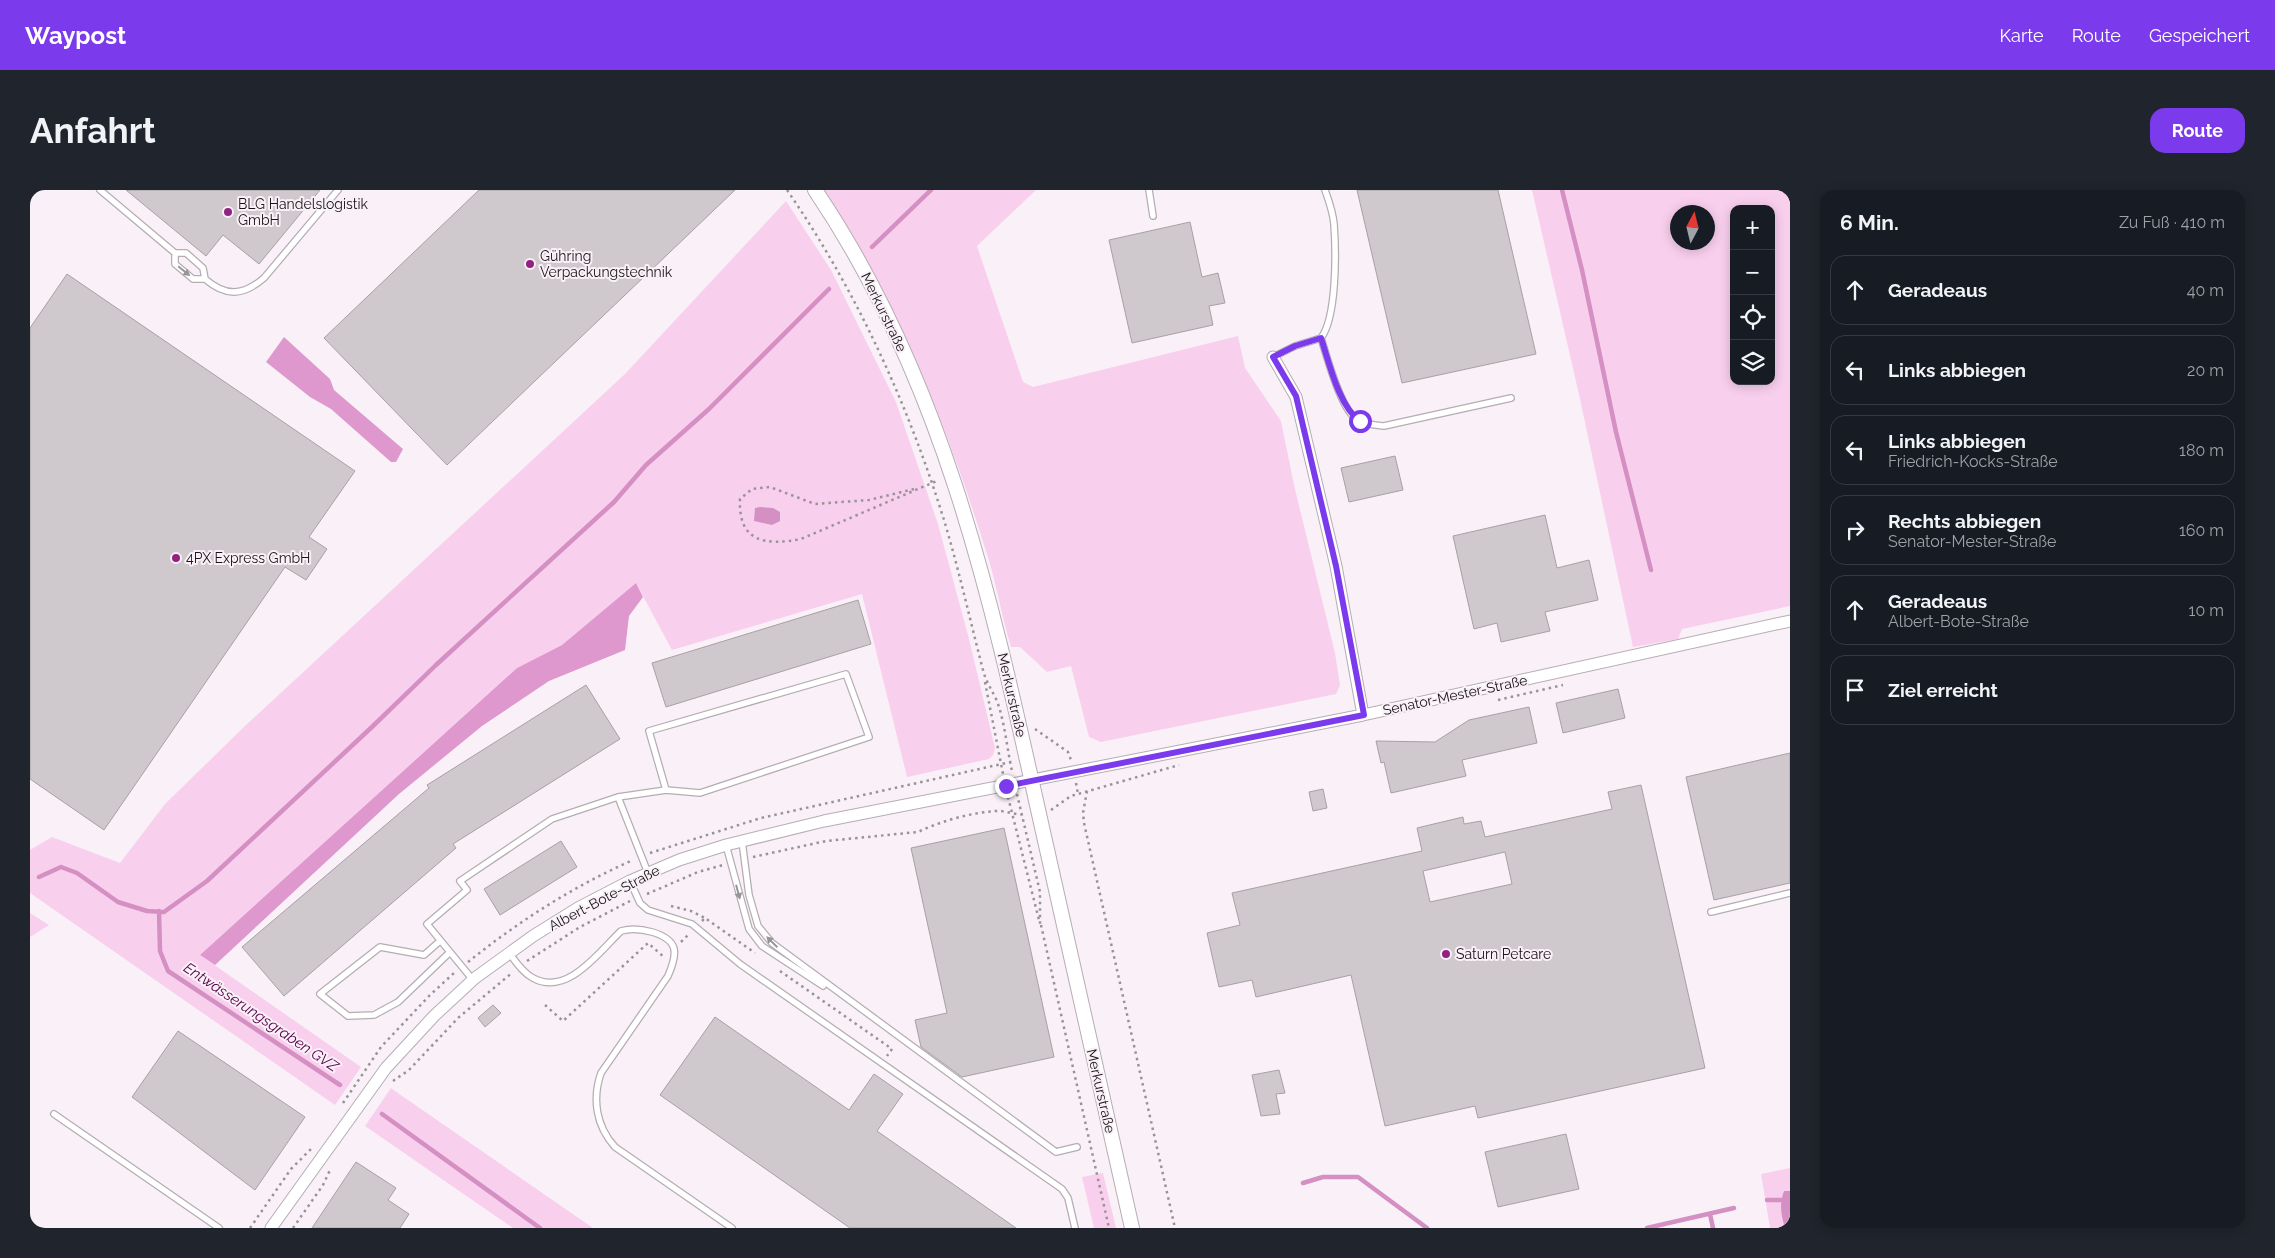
<!DOCTYPE html>
<html lang="de">
<head>
<meta charset="utf-8">
<style>
	:root { --surface:#171b24; --page:#20242c; --text:#f1f3f6; --muted:#9ea1a6; --line:#363941; --accent:#7c3aed }
	body { margin:0; font-family:Raleway,sans-serif; background:var(--page); color:var(--text) }
	.controls { position:absolute; right:15px; top:15px; display:grid; overflow:hidden; border-radius:10px; box-shadow:0 2px 12px #0003 }
	.controls button { width:45px; height:45px; display:grid; place-items:center; padding:0; border:0; border-bottom:1px solid var(--line); background:var(--surface); color:var(--text); font:25px sans-serif }
	.compass { position:absolute; left:1640px; top:15px; width:45px; height:45px; border-radius:50%; background:var(--surface); box-shadow:0 2px 12px #0003; rotate:7deg }
	.stop { position:absolute; width:15px; height:15px; margin:-11px; border:4px solid #7c3aed; border-radius:50%; background:#fff }
	.stop.end { background:#7c3aed; border-color:#fff; box-shadow:0 1px 5px #0008 }
	.list { margin:0; padding:0; list-style:none }
	h2 { display:flex; justify-content:space-between; align-items:center; height:65px; margin:0; padding:0 20px; font-size:21px }
	h2 small { font-size:16px; font-weight:400; color:var(--muted) }
	.list li { display:grid; grid-template-columns:32px 1fr auto; gap:15px; align-items:center; box-sizing:border-box; height:70px; margin:0 10px 10px; padding:0 10px; border:1px solid var(--line); border-radius:15px }
	.list b { display:block; font-size:19px; white-space:nowrap }
	.list p { margin:0; font-size:16px; white-space:nowrap; color:var(--muted) }
	.list em { font-size:16px; font-style:normal; color:var(--muted) }
	.icon { flex:none; width:28px; height:28px; fill:none; stroke:currentColor; stroke-width:2; stroke-linecap:round; stroke-linejoin:round }
	.map { position:relative; flex:none; width:1760px; height:1038px; overflow:hidden; border-radius:15px }
	header { display:flex; align-items:center; gap:30px; box-sizing:border-box; height:70px; padding:0 25px; background:var(--accent); color:#fff }
	header strong { font-size:24px }
	nav { display:flex; gap:28px; margin-inline-start:auto; font-size:18px }
	.intro { display:flex; align-items:center; justify-content:space-between; box-sizing:border-box; height:120px; padding:0 30px }
	h1 { margin:0; font-size:35px }
	.button { padding:12px 22px; border-radius:15px; background:var(--accent); color:#fff; font-size:18px; font-weight:700 }
	main { display:flex; gap:30px; padding:0 30px }
	aside { flex:1; background:var(--surface); border-radius:15px; box-shadow:0 2px 12px #0003 }
	.map>svg:first-child { display:block }
	.green { fill:#f9cfee; fill-rule:evenodd }
	.forest { fill:#de98cd }
	.water { fill:#d48fc3 }
	.lines { fill:none; stroke-linecap:round; stroke-linejoin:round }
	.stream { stroke:#d48fc3; stroke-width:4.5 }
	.building { fill:#cfc8cd; stroke:#a7a0a5; fill-rule:evenodd }
	.service-casing { stroke:#b5adb3; stroke-width:8 }
	.minor-casing { stroke:#b5adb3; stroke-width:13 }
	.tertiary-casing { stroke:#b5adb3; stroke-width:16 }
	.path { stroke:#999398; stroke-width:2.5; stroke-dasharray:2.5 4; stroke-linecap:butt }
	.service { stroke:#fff; stroke-width:5.5 }
	.minor { stroke:#fff; stroke-width:11 }
	.tertiary { stroke:#fff; stroke-width:14 }
	.oneway { fill:#979697 }
	.route { stroke:#7c3aed; stroke-width:6 }
	.poi-dot { fill:#932181; stroke:#f9f1f7; stroke-width:2 }
	.labels { text-anchor:middle; dominant-baseline:central; stroke-width:4; stroke-linejoin:round; paint-order:stroke }
	.poi-label { font-size:14px; fill:#181517; stroke:#f9f1f7; text-anchor:start }
	.street-label { font-size:14px; fill:#181517; stroke:#f9f1f7 }
	.water-label { font-size:15px; font-style:italic; fill:#59034d; stroke:#f9f1f7 }
</style>
</head>
<body>
<header>
<strong>Waypost</strong>
<nav><a>Karte</a><a>Route</a><a>Gespeichert</a></nav>
</header>
<div class="intro"><h1>Anfahrt</h1><a class="button">Route</a></div>
<main>
<div class="map">
<svg width="1760" height="1038" viewBox="0 0 1760 1038">
	<rect width="100%" height="100%" fill="#f9f1f7"/>
	<!-- green -->
	<path class="green" d="M794,0H1006L947,56L993,192L1003,197L1208,146L1215,178L1251,231L1264,295L1305,463L1310,495L1306,504L1071,552L1059,547L1041,476L1017,482L990,457H981C971,424 966,390 955,358C916,232 866,111 794,0Z
		M1502,0H1760V416L1652,439L1648,449L1603,457L1550,209ZM1704,19H1741V191H1704ZM1648,22H1678V52H1648Z
		M756,11L801,80L866,212L908,334L939,449L965,558L963,565L959,569L877,587L832,404L642,460L606,393L532,455L487,478L170,765L331,877L305,915L0,703V660L22,647L90,673L135,614L215,536L595,184Z
		M0,723L19,735L0,747Z
		M361,898L365,901L563,1038H483L335,936Z
		M1760,978V1038H1740L1731,984Z
		M1073,983L1086,1038H1064L1052,987Z"/>
	<!-- forest -->
	<path class="forest" d="M254,147L300,189L304,200L373,259L366,272H361L301,219L280,207L236,172Z
		M606,393L613,407L599,426L595,460L519,491L452,536L369,604L185,775L170,765L487,478L532,455Z"/>
	<!-- water -->
	<path class="water" d="M730,317L743,318L750,322V331L742,335L724,331L725,318Z
		M1754,1001H1760V1038H1755C1751,1025 1749,1015 1754,1001Z"/>
	<g class="lines">
		<!-- stream -->
		<path class="stream" d="M1532,0L1552,80L1586,242L1621,380
			M842,57L901,0
			M9,687L31,677L47,683L88,712L117,721L134,722L177,691L343,536L406,475L584,312L616,275L679,219L799,99
			M129,721L130,761L138,781L310,895
			M352,924L510,1038
			M1273,993L1293,987H1328L1397,1038
			M1737,1010H1751
			M1680,1024L1683,1038
			M1617,1038L1704,1018"/>
	</g>
	<!-- building -->
	<path class="building" d="M96,0H290L229,74L193,45L176,66Z
		M449,0H705L417,275L294,148Z
		M1327,0H1468L1506,164L1372,193Z
		M1160,32L1172,87L1188,83L1195,113L1179,116L1183,135L1102,153L1079,50Z
		M37,84L325,281L279,347L297,359L276,390L255,377L74,640L0,589V138Z
		M1365,266L1373,300L1319,312L1311,278Z
		M1515,325L1527,378L1559,370L1568,410L1515,422L1520,441L1471,452L1467,433L1444,439L1423,346Z
		M828,410L841,454L636,517L622,473Z
		M556,495L590,549L423,654L426,658L254,806L212,757L399,598L397,595Z
		M1588,499L1595,528L1533,543L1526,513Z
		M1499,517L1507,553L1432,570L1436,586L1361,603L1354,572L1351,573L1346,551L1405,552L1439,530Z
		M1760,563V693L1684,710L1656,587Z
		M1611,595L1675,878L1448,928L1445,916L1355,936L1321,785L1226,807L1222,790L1189,797L1177,743L1210,735L1202,703L1392,661L1387,638L1433,627L1434,634L1451,631L1455,647L1582,619L1578,602ZM1475,662L1482,694L1400,712L1393,681Z
		M1293,599L1297,618L1283,621L1279,602Z
		M974,638L1024,867L932,887L891,857L885,830L917,823L881,658Z
		M531,651L547,677L470,725L454,699Z
		M463,815L471,823L455,837L448,828Z
		M685,827L819,920L844,884L873,904L847,941L986,1038H820L630,905Z
		M148,841L275,927L225,1000L102,907Z
		M1249,880L1255,903L1246,904L1250,924L1231,926L1222,885Z
		M1536,944L1549,999L1468,1017L1455,962Z
		M326,972L366,998L358,1010L379,1024L370,1038H282Z"/>
	<g class="lines">
		<defs>
			<path id="service" d="M70,0L145,63H156L173,78L175,89
				M1119,0L1123,26
				M145,63V74L163,89H175C196,107 213,106 234,88L308,0
				M1291,148C1297,167 1310,215 1324,227C1332,234 1344,235 1354,236L1481,208
				M1243,167L1265,156L1291,148C1307,127 1306,61 1304,34C1303,22 1299,11 1295,0
				M588,607L636,600L670,603L839,547L816,484L619,541L636,600
				M712,651L719,705L728,736L742,753L1026,962L1047,957
				M696,655L719,739L732,756L793,796
				M600,691L610,713L618,720L662,734L710,774L1032,999L1038,1008L1045,1038
				M1681,722L1760,703
				M410,751L394,765L350,757L290,804L318,826L344,825L368,812L419,763
				M479,763C486,772 493,783 503,788C537,807 569,762 591,741C602,738 611,739 622,742C649,750 648,763 638,786L571,883C562,909 566,936 585,957L702,1038
				M443,790L397,734L437,700L430,691L522,629L588,607L618,683
				M24,924L189,1038"/>
			<path id="minor" d="M1243,167L1266,207L1306,376L1333,525
				M241,1038L356,878L404,826L445,788L503,746L548,718L600,691L649,670L696,655L794,631L1333,525L1760,431"/>
			<path id="tertiary" d="M785,0C911,186 959,399 1007,615C1038,756 1070,897 1102,1038"/>
		</defs>
		<!-- service casing -->
		<use href="#service" class="service-casing"/>
		<!-- minor casing -->
		<use href="#minor" class="minor-casing"/>
		<!-- tertiary casing -->
		<use href="#tertiary" class="tertiary-casing"/>
		<!-- path -->
		<path class="path" d="M757,0C826,100 878,214 914,330C929,380 940,430 953,480C956,492 962,500 967,511C975,533 977,559 982,581
			M884,299L839,310L785,314L740,297L722,299L710,309C708,352 735,356 771,349L909,290
			M955,492L973,584
			M1468,510L1533,495
			M1005,539L1038,562L1041,570
			M1046,593L1048,604
			M1057,601L1053,623L1054,633L1145,1038
			M987,604L1010,702V735
			M978,607L1009,730
			M1021,620L1041,606L1149,575
			M620,663L731,628L985,571
			M723,667L796,651L888,642C911,631 940,623 965,621C976,620 985,626 996,624
			M617,704L668,682L693,675
			M641,716L661,721L675,728
			M672,731L675,728L725,763
			M1011,735L1079,1038
			M651,752L659,744
			M497,771L550,737L600,711
			M438,772C489,731 544,696 603,670
			M750,781L862,859L857,866
			M515,815L533,831L618,753L635,768
			M363,891L379,880L428,828L483,782
			M313,913L351,857L399,806L424,783
			M220,1038L261,979L283,957
			M263,1038L293,995L301,978"/>
		<!-- service -->
		<use href="#service" class="service"/>
		<!-- minor -->
		<use href="#minor" class="minor"/>
		<!-- tertiary -->
		<use href="#tertiary" class="tertiary"/>
	</g>
	<!-- one-way arrows -->
	<defs><path id="oneway-solid" d="M-6-.8H1V-3.2L6.5 0L1 3.2V.8H-6Z" transform="scale(1.25)"/></defs>
	<g class="oneway">
		<use href="#oneway-solid" transform="translate(154 81) rotate(39)"/>
		<use href="#oneway-solid" transform="translate(708 702) rotate(75)"/>
		<use href="#oneway-solid" transform="translate(742 752) rotate(-136)"/>
	</g>
	<g class="lines">
		<!-- route -->
		<path class="route" d="M976,596L1334,525L1306,376L1266,206L1243,167L1265,156L1291,148C1299,172 1309,217 1330,231"/>
	</g>
	<!-- markers -->
	<g class="poi-dot">
		<circle cx="198" cy="22" r="5"/>
		<circle cx="500" cy="74" r="5"/>
		<circle cx="146" cy="368" r="5"/>
		<circle cx="1416" cy="764" r="5"/>
	</g>
	<g class="labels">
		<!-- poi labels -->
		<g class="poi-label">
			<text x="208" y="14">BLG Handelslogistik<tspan x="208" dy="16">GmbH</tspan></text>
			<text x="510" y="66">Gühring<tspan x="510" dy="16">Verpackungstechnik</tspan></text>
			<text x="156" y="368">4PX Express GmbH</text>
			<text x="1426" y="764">Saturn Petcare</text>
		</g>
		<!-- street labels -->
		<g class="street-label">
			<text transform="translate(854 122) rotate(64)">Merkurstraße</text>
			<text transform="translate(982 505) rotate(77)">Merkurstraße</text>
			<text transform="translate(1425 505) rotate(-12)">Senator-Mester-Straße</text>
			<text transform="translate(574 708) rotate(-28)">Albert-Bote-Straße</text>
			<text transform="translate(1071 901) rotate(77)">Merkurstraße</text>
		</g>
		<!-- water labels -->
		<g class="water-label">
			<text transform="translate(231 827) rotate(34)">Entwässerungsgraben GVZ</text>
		</g>
	</g>
</svg>
<div class="controls">
<button>+</button>
<button>−</button>
<button><svg class="icon" aria-label="locate" viewBox="0 0 24 24"><circle cx="12" cy="12" r="6"/><path d="M12 2v4M12 18v4M2 12h4M18 12h4"/></svg></button>
<button><svg class="icon" aria-label="layers" viewBox="0 0 24 24"><path d="M12 4l9 5-9 5-9-5zM3 14l9 5 9-5"/></svg></button>
</div>
<svg class="compass" viewBox="-18 -18 36 36"><path d="M0-13l5 13h-10z" fill="#e53935"/><path d="M0 13l5-13h-10z" fill="#9ea1a6"/></svg>
<div class="stop" style="left:1330px;top:231px"></div>
<div class="stop end" style="left:976px;top:596px"></div>
</div>
<aside>
<h2>6 Min.<small>Zu Fuß · 410 m</small></h2>
<ul class="list">
<li><svg class="icon" aria-label="ahead" viewBox="0 0 24 24"><path d="M12 20V5M6 11l6-6 6 6"/></svg><div><b>Geradeaus</b></div><em>40 m</em></li>
<li><svg class="icon" aria-label="left" viewBox="0 0 24 24"><path d="M17 20v-9H6M10 6l-5 5 5 5"/></svg><div><b>Links abbiegen</b></div><em>20 m</em></li>
<li><svg class="icon" aria-label="left" viewBox="0 0 24 24"><path d="M17 20v-9H6M10 6l-5 5 5 5"/></svg><div><b>Links abbiegen</b><p>Friedrich-Kocks-Straße</p></div><em>180 m</em></li>
<li><svg class="icon" aria-label="right" viewBox="0 0 24 24"><path d="M7 20v-9h11M14 6l5 5-5 5"/></svg><div><b>Rechts abbiegen</b><p>Senator-Mester-Straße</p></div><em>160 m</em></li>
<li><svg class="icon" aria-label="ahead" viewBox="0 0 24 24"><path d="M12 20V5M6 11l6-6 6 6"/></svg><div><b>Geradeaus</b><p>Albert-Bote-Straße</p></div><em>10 m</em></li>
<li><svg class="icon" aria-label="arrive" viewBox="0 0 24 24"><path d="M6 21V4h12l-3 4 3 4H6"/></svg><div><b>Ziel erreicht</b></div></li>
</ul>
</aside>
</main>
</body>
</html>
